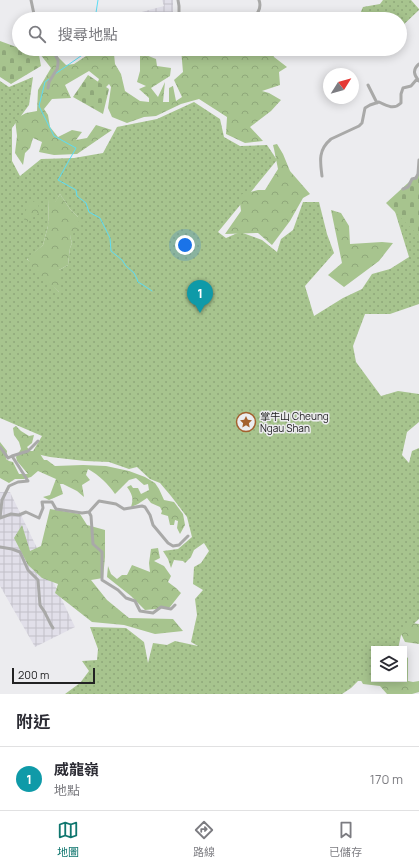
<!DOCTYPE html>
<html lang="zh-TW">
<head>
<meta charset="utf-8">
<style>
	:root { --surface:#fff; --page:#f7f7f7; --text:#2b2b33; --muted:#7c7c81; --line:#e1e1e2; --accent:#0f766e }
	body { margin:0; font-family:Manrope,"Noto Sans TC",sans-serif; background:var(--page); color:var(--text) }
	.controls { position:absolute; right:12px; bottom:12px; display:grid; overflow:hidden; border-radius:0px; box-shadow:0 2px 10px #0003 }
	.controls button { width:36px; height:36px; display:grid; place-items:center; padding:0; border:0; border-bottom:1px solid var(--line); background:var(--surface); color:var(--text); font:20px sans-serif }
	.compass { position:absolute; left:323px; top:68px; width:36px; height:36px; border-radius:50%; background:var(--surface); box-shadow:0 2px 10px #0003; rotate:53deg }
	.scale { position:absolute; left:12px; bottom:10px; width:83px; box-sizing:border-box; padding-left:4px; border:2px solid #222223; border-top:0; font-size:11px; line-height:14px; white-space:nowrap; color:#222223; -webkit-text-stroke:3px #ececef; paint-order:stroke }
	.you { position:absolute; left:185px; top:245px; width:14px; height:14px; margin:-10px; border:3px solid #fff; border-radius:50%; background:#1a73e8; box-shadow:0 0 0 6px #1a73e833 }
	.badge { display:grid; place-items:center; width:26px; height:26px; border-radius:50%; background:var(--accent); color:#fff; font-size:13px; font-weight:700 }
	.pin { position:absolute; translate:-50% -33px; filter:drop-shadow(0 1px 2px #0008) }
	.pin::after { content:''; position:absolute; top:21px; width:14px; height:12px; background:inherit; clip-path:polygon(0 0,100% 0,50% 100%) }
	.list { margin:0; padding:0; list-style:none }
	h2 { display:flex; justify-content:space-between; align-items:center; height:52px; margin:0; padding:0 16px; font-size:17px }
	h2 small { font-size:13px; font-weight:400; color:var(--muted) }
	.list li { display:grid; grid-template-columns:26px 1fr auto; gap:12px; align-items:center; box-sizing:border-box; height:64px; padding:0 16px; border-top:1px solid var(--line) }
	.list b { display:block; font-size:15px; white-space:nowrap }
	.list p { margin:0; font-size:13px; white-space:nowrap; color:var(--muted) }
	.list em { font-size:13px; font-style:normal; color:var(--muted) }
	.icon { flex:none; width:22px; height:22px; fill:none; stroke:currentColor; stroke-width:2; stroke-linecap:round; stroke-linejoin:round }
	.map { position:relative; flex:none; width:419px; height:694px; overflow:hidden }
	.search { position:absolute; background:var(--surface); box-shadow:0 2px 10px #0003; left:12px; right:12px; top:12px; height:44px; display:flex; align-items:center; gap:10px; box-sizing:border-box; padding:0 14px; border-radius:22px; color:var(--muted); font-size:15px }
	.sheet { height:116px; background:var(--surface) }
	nav { display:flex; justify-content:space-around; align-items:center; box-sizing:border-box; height:56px; border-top:1px solid var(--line); background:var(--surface); font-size:11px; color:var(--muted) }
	nav a { display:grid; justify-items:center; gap:2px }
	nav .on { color:var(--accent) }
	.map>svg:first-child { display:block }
	.industrial { fill:url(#industrial-grid) }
	.grass { fill:url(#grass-dots); fill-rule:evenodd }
	.forest { fill:url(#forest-crowns) }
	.cemetery { fill:url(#cemetery-stones) }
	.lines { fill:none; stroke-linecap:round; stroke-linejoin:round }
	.stream { stroke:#5bddf6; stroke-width:1 }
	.minor { stroke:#a9a9a8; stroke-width:3 }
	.labels { text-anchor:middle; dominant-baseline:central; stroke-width:3; stroke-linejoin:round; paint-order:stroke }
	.poi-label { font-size:10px; fill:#222223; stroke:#ececef; text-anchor:start }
</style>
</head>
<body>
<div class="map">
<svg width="419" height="694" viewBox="0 0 419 694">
	<defs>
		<pattern id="industrial-grid" width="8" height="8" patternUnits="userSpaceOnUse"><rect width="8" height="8" fill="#e1dfe9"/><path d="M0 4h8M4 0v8" fill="none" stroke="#c1bfc8"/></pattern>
		<pattern id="grass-dots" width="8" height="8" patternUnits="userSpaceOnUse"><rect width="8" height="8" fill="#a7c48e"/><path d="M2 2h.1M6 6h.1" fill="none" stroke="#8fa87a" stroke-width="1.8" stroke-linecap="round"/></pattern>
		<pattern id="forest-crowns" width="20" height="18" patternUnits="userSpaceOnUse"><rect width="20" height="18" fill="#a7c48e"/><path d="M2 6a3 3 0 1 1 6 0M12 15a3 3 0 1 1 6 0" fill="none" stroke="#8fa87a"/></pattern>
		<pattern id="cemetery-stones" width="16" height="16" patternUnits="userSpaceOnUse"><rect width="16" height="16" fill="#a7c48e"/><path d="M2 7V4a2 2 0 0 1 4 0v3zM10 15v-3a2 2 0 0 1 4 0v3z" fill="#8fa87a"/></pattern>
	</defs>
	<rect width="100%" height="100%" fill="#ececef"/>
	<!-- industrial -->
	<path class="industrial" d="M162,0H173V19H140L138,13L164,6Z
		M0,492H10L75,627L35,647L0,586Z"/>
	<!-- grass -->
	<path class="grass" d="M383,0H411L419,9V10L400,28V19H367L360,14L363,7L380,4Z
		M33,77L29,105L12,128V161L20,176L41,159L74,158L103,153L117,127L157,119L194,102L220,119L224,137L240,146L267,145L277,160L218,232L226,238L240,232L262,240L277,252L281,239L293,230L303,202H319L327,234L334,253L305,286L314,316L343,298L362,289L372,274L390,269L409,257L393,205L419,200V304L390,314H365L353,346L356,362L381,396L398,391L419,394V422L407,432L402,455L409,463L412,451L419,448V619L401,635L398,649H374V679H404V655L408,658V681H358L351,688L342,694H65L80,683L89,671L82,661L97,660L98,649L90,627L126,628L144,642L148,663L153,643L167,645L175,641L198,646L191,642L197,615L195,599L203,590L193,584L194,567L201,563L209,551L204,543L194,550L191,557L185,563L183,561L174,560L171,568L168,559L163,551L178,549L192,537L187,517L171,496L160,483L150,479L137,467L129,469L109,462L85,461L50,457L32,453L42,436L0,418V81L9,87ZM60,194L70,209L78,217L70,236L72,243L70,248L68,265L59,270V292L27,259L43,245L48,226L49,199L55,203Z"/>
	<!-- forest -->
	<path class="forest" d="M36,49H50L66,65L74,64L95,50L114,54L115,64L121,74L125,91L140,101L149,102V98L139,89L146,86L137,82L140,71V55H146L156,59L157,66L171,68L170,76L151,88L158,97L165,82L163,102H169V88L173,86L176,101L182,97L174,80L183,72L181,49H271L274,57L287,67L279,72L280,85L262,91L269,93L281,100L271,111L250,127L263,141L245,143L226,134L227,117L199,99L181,104L156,116L144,117L127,123L112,117L108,108L111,87L109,84L100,93L94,92L99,79L89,71L65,85L71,98L52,99L44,109L48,115L50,127L58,137L72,130L82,132L76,140L87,138L96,125L112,130L77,154L54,155L39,152L42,142L33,138L30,148L25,153L23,165L15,153L17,136L15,119L26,113L37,111L38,90L51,68Z
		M277,144L283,154L290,171L310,194L303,198L290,221L272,245L258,233L225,234L241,211L239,195L258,190H265L278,169L274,149L273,145Z
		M60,194L70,209L78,217L80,228L70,236L72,243L70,248L68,265L59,270V292L32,267L27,258L43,245L48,226L49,198L55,202Z
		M38,199L39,213L23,225L27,206Z
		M331,210L341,213L349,226L350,244L382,242L393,243L379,261L344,287L328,275L342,263Z
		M16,426L21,431L29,436L34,435L32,443L27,447L30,451H38L44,460H47L55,466L83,465L106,466L129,471L145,477L155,483L159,489L164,500L174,502L183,514L185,525L180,534L177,528L178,521L175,520L174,525H170L168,516L161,514L162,511L160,507L151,503L147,498L138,504L131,507C134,498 132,494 127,487L131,485L133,488H138L141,494L149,490L148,484L144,485L136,478L129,480L115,494C108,484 99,475 88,469L86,475L90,480L82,485L84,497L77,491L63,484H60L63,494L49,500L43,497L50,495L56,479L38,471L31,477L24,479H15L9,483L0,478V442L7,451L6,459L9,461L13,462L19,474H28L17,461L16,457L21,449L19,442L14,435L13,428Z
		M50,509L80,514L87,525L105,530V557L103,578L91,580L107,600L129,618L173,619L183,631L155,634L124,625L92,622L55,593L58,584L42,578L28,565L14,538L22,525L30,551L41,546Z
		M158,548L160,558L154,561L164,566L171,576L168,582L176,588L181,593L170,607L156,609L145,610L131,596L107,577L108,566L111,574L117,579L122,575H127L132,565L150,572L149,563L151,549Z
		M412,623L419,624V644L405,642L400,632Z
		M359,677H374V679H398L413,682L419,681V692L412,694H387L380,686L363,684Z"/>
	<!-- cemetery -->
	<path class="cemetery" d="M0,41L19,48V49H23L39,55L41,66L11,84L0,77Z
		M88,75L109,89L103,114L73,97Z
		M419,173V236L386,203Z"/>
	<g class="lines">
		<!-- stream -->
		<path class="stream" d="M95,19L98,0
			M55,74L91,49
			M49,79L45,82L39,106L54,136L76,148L58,180L76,190L77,196L86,203L89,212L100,218L110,238L111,251L122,260L126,266L134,273L137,279L138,282L143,285L152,291"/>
		<!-- minor -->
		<path class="minor" d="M31,0L35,19
			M178,0L179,6V19
			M249,19C257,17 262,8 259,0
			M419,64C412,70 414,75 419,81
			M368,85L377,103
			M48,88L49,82L57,69L58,64V60L52,49
			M322,176C320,161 318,150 331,139L359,126L362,123L365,108L370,105L379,102C387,106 394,110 401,103V94L403,88L411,86L417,79
			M403,189L408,187L412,179L416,178L418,174L419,160
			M0,447L8,458L12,456
			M89,512L91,516L93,544L102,552V580L118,590L126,598L135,601L140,611L153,613L161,607L171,609L175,605
			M0,518L11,514L19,515L26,512L39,518L43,508L42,502H52L56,509L82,513L89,512L99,501L116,504L124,509L142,506L145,507L150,515L153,525L168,543L173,546L179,545L188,536
			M0,518L2,500L9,486L18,482L28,481L12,456L28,451L38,441
			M0,547L12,549L20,552L28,570L38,580L40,605C42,609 45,611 46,615C49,620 50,624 53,628"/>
	</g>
	<!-- icons -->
	<defs>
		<symbol id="sight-ring" viewBox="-11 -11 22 22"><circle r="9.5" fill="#ececef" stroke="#a3612e" stroke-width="1.5"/><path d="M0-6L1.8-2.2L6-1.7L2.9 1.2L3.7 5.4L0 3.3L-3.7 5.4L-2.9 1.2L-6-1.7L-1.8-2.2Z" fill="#a3612e"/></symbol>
	</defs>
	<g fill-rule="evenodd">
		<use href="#sight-ring" x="235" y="411" width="22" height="22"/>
	</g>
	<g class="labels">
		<!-- poi labels -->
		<g class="poi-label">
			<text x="260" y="416">掌牛山 Cheung<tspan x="260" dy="12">Ngau Shan</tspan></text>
		</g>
	</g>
</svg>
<div class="controls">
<button><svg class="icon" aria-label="layers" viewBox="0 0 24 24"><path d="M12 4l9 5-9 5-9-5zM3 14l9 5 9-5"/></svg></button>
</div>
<svg class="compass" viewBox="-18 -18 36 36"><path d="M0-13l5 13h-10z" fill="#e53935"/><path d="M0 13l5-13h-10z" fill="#7c7c81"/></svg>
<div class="scale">200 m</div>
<div class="you"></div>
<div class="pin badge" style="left:200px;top:313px;background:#0f9aa8">1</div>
<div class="search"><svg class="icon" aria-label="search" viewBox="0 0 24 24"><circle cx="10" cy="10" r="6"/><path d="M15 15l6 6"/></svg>搜尋地點</div>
</div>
<section class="sheet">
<h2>附近<small></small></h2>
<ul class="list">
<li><span class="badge" style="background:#0f9aa8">1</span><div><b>威龍嶺</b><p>地點</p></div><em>170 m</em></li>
</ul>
</section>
<nav>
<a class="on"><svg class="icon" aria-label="map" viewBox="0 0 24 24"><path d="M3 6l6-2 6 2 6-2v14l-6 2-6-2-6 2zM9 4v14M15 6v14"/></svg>地圖</a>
<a><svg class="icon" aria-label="directions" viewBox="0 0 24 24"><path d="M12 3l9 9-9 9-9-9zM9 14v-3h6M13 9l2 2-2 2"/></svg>路線</a>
<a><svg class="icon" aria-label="saved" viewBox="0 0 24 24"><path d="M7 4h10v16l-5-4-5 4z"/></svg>已儲存</a>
</nav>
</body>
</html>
